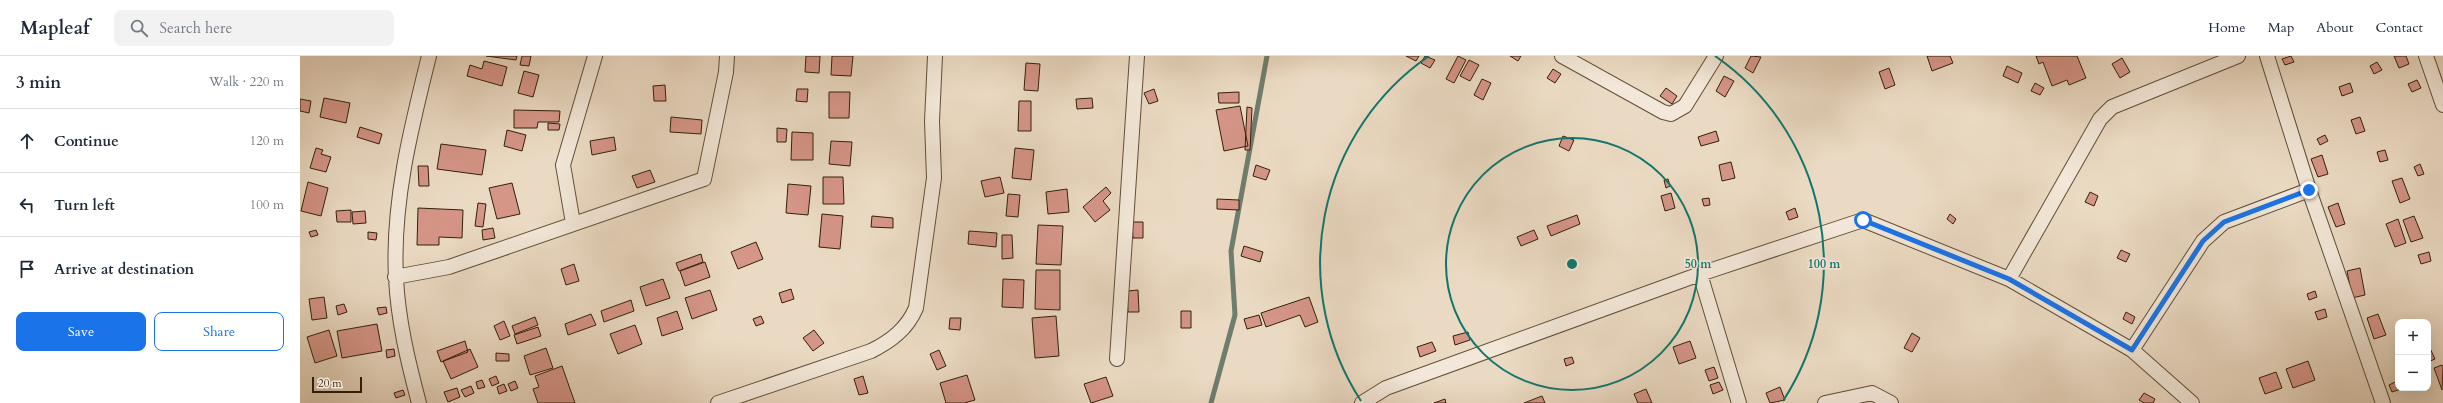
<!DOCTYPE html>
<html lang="en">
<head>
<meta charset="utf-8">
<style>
	:root { --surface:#fff; --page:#f2f2f3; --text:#1f2937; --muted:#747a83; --line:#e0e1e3; --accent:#1a73e8 }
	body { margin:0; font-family:Cardo,serif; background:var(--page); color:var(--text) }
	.controls { position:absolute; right:12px; bottom:12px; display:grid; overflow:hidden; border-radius:8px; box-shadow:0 4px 16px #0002 }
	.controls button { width:36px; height:36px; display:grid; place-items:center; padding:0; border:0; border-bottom:1px solid var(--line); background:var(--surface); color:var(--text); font:20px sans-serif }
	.scale { position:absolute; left:12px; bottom:10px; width:50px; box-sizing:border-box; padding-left:4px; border:2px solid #32200a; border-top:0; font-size:11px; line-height:14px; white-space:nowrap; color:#32200a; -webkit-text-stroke:3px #f2e7d8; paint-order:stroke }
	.stop { position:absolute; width:12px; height:12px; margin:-9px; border:3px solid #1a73e8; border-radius:50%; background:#fff }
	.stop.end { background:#1a73e8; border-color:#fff; box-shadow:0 1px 4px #0008 }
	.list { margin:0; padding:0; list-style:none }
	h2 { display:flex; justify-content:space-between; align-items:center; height:52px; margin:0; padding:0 16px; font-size:17px }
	h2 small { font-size:13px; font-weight:400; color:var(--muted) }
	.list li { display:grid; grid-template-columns:26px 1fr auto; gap:12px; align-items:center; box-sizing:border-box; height:64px; padding:0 16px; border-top:1px solid var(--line) }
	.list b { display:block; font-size:15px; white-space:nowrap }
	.list em { font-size:13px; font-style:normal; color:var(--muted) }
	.actions { display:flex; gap:8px; padding:12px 16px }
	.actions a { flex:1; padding:9px 0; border:1px solid var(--accent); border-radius:8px; text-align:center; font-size:14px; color:var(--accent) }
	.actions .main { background:var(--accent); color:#fff }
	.icon { flex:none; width:22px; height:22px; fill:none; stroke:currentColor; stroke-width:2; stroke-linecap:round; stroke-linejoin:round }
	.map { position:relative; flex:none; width:2143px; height:347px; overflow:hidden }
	header { display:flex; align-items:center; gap:24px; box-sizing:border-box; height:56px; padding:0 20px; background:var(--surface); border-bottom:1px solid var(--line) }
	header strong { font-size:19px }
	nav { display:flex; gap:22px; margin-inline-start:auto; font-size:14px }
	.search { width:280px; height:36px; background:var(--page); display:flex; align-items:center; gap:10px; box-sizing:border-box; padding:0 14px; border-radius:8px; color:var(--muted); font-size:15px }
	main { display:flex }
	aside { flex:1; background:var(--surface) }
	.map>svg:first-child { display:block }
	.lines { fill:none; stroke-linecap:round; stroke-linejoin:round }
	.stream { stroke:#6f7d6e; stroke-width:5 }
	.building { fill:#d59587; stroke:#32200a }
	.street-casing { stroke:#604e38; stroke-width:16 }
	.street { stroke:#f2e7d8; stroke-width:14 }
	.route { stroke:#1a73e8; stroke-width:5 }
	.ring { fill:none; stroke:#0f766e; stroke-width:2 }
	.centre { fill:#0f766e; stroke:#f2e7d8; stroke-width:2 }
	.ring-label { font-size:12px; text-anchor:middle; font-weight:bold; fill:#0f766e; stroke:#f2e7d8; stroke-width:3.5; stroke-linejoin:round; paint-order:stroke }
</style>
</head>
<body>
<header>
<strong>Mapleaf</strong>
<div class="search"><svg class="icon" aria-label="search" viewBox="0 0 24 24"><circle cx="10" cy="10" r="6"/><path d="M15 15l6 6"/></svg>Search here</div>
<nav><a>Home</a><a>Map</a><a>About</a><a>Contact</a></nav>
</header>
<main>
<aside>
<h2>3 min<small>Walk · 220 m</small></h2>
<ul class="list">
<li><svg class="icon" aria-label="ahead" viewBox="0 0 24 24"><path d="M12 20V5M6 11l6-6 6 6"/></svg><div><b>Continue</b></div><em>120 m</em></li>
<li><svg class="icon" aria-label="left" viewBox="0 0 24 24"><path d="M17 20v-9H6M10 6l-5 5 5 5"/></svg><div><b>Turn left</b></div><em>100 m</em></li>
<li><svg class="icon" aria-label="arrive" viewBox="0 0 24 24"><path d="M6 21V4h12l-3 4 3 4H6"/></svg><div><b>Arrive at destination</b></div></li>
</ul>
<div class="actions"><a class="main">Save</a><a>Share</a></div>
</aside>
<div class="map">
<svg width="2143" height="347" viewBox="0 0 2143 347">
	<rect width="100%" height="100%" fill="#ebdac3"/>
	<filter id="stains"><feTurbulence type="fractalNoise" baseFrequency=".005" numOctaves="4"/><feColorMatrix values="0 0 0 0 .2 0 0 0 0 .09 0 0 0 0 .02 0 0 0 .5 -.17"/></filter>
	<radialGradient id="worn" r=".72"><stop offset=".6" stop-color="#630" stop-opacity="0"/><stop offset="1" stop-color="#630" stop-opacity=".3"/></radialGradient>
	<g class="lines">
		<!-- stream -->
		<path class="stream" d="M911,347L935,259L931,195L967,0"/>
	</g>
	<!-- building -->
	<path class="building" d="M186,0H217L216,4Z
		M222,0H231L229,10L220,9Z
		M506,0H520L519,17L505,16Z
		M532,0H553L551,20L531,19Z
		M1106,0H1119L1116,5Z
		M1125,0L1135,4L1130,12L1121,7Z
		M1158,0L1166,4L1154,27L1146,23Z
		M1210,0H1221L1218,5Z
		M1451,0L1461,1L1453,17L1445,12Z
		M1627,0H1650L1653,7L1632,15Z
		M1736,0H1777L1786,22L1769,29L1767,24L1752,30L1743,6L1739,8Z
		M1991,0L1994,6L1985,9L1982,3Z
		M2094,0H2106L2109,8L2099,12Z
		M1822,2L1830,16L1820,22L1812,8Z
		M1169,4L1179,9L1170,25L1160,20Z
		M184,5L207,11L202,30L167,20L170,9L182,13Z
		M2077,6L2082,14L2074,18L2070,10Z
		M726,7L740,8L738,35L724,34Z
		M1707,10L1722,17L1718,27L1703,20Z
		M1589,12L1595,29L1585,33L1579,16Z
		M1253,13L1261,18L1255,27L1247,22Z
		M224,15L239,19L233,41L218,37Z
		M1424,20L1434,25L1425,41L1416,35Z
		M1182,23L1191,27L1183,44L1174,39Z
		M2117,24L2121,32L2112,36L2108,28Z
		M1735,27L1744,32L1740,39L1731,35Z
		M2050,27L2053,36L2042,40L2039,31Z
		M365,29L366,45H354L353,30Z
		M1366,32L1377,40L1372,48L1360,40Z
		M497,33H508L507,46L496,45Z
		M854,33L858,45L849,48L844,37Z
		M529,36H550L549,62H529Z
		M939,36V47H919L918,37Z
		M24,42L50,47L46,67L20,61Z
		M792,42L793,52L777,53L776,43Z
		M0,43L11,45L9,57L0,55Z
		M719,45H731V75H718Z
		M940,50L948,90L924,95L916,54Z
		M947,51L952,52L950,94H945Z
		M214,54L260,55L259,66H238L237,72H214Z
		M371,61L402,64L401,78L370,76Z
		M2060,61L2065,75L2056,78L2051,64Z
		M248,67L260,68L259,74H248Z
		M60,71L82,78L79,88L57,81Z
		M477,72L487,73L486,86H477Z
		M207,74L226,79L222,95L204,90Z
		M1416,75L1419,85L1401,90L1398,81Z
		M492,76L513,77V104H491Z
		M2025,79L2028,85L2020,89L2017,83Z
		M1263,80L1274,84L1269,95L1259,90Z
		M314,81L316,94L292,99L290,85Z
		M531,85L552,86L550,110L529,108Z
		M141,88L186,94L182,119L137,113Z
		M16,92L23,94L21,98L31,101L26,116L10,112Z
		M715,92L734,94L731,124L712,122Z
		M2085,94L2088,104L2080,106L2077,96Z
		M2022,99L2028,118L2018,121L2011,103Z
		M1431,106L1435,122L1422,125L1419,109Z
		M2120,108L2124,118L2118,120L2114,111Z
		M956,109L970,114L966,124L953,120Z
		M118,110H128L129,130H119Z
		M350,114L355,126L337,132L332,120Z
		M523,121H543L544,148H523Z
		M700,121L704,137L685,141L681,125Z
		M2102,122L2110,143L2100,147L2092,125Z
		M1368,123L1370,130L1366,132L1364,124Z
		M8,126L28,132L21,160L1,155Z
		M212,127L220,158L197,163L189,132Z
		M488,128L511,130L508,159L486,157Z
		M806,131L811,137L803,145L810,154L795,166L783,151Z
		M767,133L769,156L748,158L746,136Z
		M1790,136L1798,140L1794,150L1785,146Z
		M1371,137L1375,152L1365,155L1361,140Z
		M708,138L720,139L718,161L706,160Z
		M1409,142L1410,149L1404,150L1402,143Z
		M917,143L939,144V154L917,153Z
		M178,147L186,148L183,171L175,170Z
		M2038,147L2045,168L2036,171L2028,151Z
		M118,152L163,154L162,182L139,181V189H117Z
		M1495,152L1498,161L1489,164L1486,156Z
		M51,154V166H37L36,155Z
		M65,155L66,167L53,168L52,156Z
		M522,158L543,160L540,193L519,191Z
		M1650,158L1656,163L1653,168L1647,163Z
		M1277,159L1280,168L1251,180L1247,170Z
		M572,160L593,162V172L571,171Z
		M2114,160L2123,182L2111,186L2103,164Z
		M2098,163L2106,187L2095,191L2086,168Z
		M832,166H843V182H833Z
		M738,169L763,170L761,209L736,208Z
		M193,172L195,182L183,184L182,174Z
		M16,174L18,179L11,181L9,176Z
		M1234,174L1238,183L1221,190L1217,181Z
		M669,175L697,177L696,191L668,188Z
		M68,176L77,177L76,184L68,183Z
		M702,179H712L713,202L702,203Z
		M456,186L463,203L438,213L431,196Z
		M944,190L963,196L960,206L941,200Z
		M1821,194L1830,198L1826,206L1817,202Z
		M2129,196L2131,205L2121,208L2118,199Z
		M401,198L403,206L379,215L376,207Z
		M405,206L410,221L385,230L380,215Z
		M274,208L279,225L266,229L261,213Z
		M2060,212L2065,239L2052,242L2047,215Z
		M736,214H760V254L735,253Z
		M363,223L370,242L346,250L340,231Z
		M703,223L724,224L723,252L702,251Z
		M491,233L494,243L482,247L479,237Z
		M410,234L417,254L392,263L385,242Z
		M838,234L839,256H828L827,235Z
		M2015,235L2017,241L2009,244L2007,238Z
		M24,241L27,262L12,264L9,243Z
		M1009,241L1018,266L1005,271L1000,259L966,271L961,257Z
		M331,244L334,255L304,266L301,255Z
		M44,248L47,256L38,259L36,250Z
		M86,251L87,257L79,259L77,252Z
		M2025,253L2027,261L2018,264L2015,256Z
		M377,255L383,273L362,280L357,262Z
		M881,255H891V272H881Z
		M1826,256L1835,261L1832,268L1823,263Z
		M291,258L296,269L268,279L265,268Z
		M2078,258L2086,279L2074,283L2067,262Z
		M959,259L962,269L947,273L944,263Z
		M461,260L464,267L456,270L453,263Z
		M756,260L759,300L735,302L732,262Z
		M235,261L238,269L215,278L212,270Z
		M650,262H661L660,274L649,273Z
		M204,265L210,280L200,284L194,270Z
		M77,268L82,295L42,302L37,275Z
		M335,269L342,288L318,298L310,278Z
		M238,271L241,280L217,288L214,279Z
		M29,274L37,300L15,307L7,281Z
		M514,274L524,287L513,295L503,282Z
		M1168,276L1170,284L1155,289L1153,280Z
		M1612,277L1620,282L1612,296L1604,292Z
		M165,285L168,296L141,306L137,295Z
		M1390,285L1396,302L1379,308L1373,291Z
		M1132,286L1136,295L1120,301L1117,291Z
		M2128,288L2135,303L2128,306Z
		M246,292L253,312L230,319L224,300Z
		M94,293L95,300L87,302L86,294Z
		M170,293L178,311L151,323L143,305Z
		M639,294L646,310L637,314L630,298Z
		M196,297L209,298V305H196Z
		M1272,301L1274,307L1266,310L1264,303Z
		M2008,305L2015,324L1993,332L1986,313Z
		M2142,309L2143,311L2142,334L2134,312Z
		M262,310L275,347H238L233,333L239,331L235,320Z
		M1414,311L1418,322L1409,325L1405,314Z
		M1976,316L1982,332L1965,338L1959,322Z
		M667,319L675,344L664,347H646L640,327Z
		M196,320L199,327L192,330L189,323Z
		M563,320L568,337L559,339L554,323Z
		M806,321L813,340L791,347L784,328Z
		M182,324L185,331L178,333L176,326Z
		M215,325L218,332L211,335L208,328Z
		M2097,325L2098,332L2101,333L2092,336L2089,329Z
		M1419,326L1423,334L1413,338L1410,329Z
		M204,328L207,335L199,338L197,331Z
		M171,330L174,337L165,341L161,334Z
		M1480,331L1485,344L1470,347L1466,337Z
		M157,332L160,341L148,346L144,336Z
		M1346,333L1352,347H1338L1334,338Z
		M103,334L105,339L96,342L94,337Z
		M1844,337L1855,343L1853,347H1844L1839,344Z
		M1242,340L1245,347H1224Z
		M1145,343L1146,347H1134Z"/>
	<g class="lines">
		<defs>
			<path id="street" d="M1262,0L1363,56L1371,58L1385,50L1416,0
				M1967,0L2009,134L2083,347
				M2126,0L2143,49
				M273,167L263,109L295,0
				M1400,218L1439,347
				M95,221L149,211L404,123L426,16L427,0
				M1709,223L1800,63L1812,51L1938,0
				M1832,294L1903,185L1924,166L2009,134
				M817,303L837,0
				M119,347C108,306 98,264 96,222C92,147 111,72 129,0
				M418,347L571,295C591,285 607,273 616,252L634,122L632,65L635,0
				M1062,347L1086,332L1400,218L1563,164L1709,223L1832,294L1892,347
				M1525,347L1572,337L1591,347"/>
		</defs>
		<!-- street casing -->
		<use href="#street" class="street-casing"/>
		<!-- street -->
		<use href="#street" class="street"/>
	</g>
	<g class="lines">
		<!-- route -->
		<path class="route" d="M1563,164L1709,223L1832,294L1903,185L1924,166L2009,134"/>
	</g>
	<!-- distance rings -->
	<g class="ring">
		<circle cx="1272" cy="208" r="126"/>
		<path d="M1061 345A252 252 0 0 1 1129 0M1415 0A252 252 0 0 1 1483 345"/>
	</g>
	<circle cx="1272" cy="208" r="6" class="centre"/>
	<g class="ring-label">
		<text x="1398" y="212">50 m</text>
		<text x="1524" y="212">100 m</text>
	</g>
	<rect width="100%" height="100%" filter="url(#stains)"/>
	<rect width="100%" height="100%" fill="url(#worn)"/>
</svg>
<div class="controls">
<button>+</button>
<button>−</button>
</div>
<div class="scale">20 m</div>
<div class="stop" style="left:1563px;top:164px"></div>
<div class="stop end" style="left:2009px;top:134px"></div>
</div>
</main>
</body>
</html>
